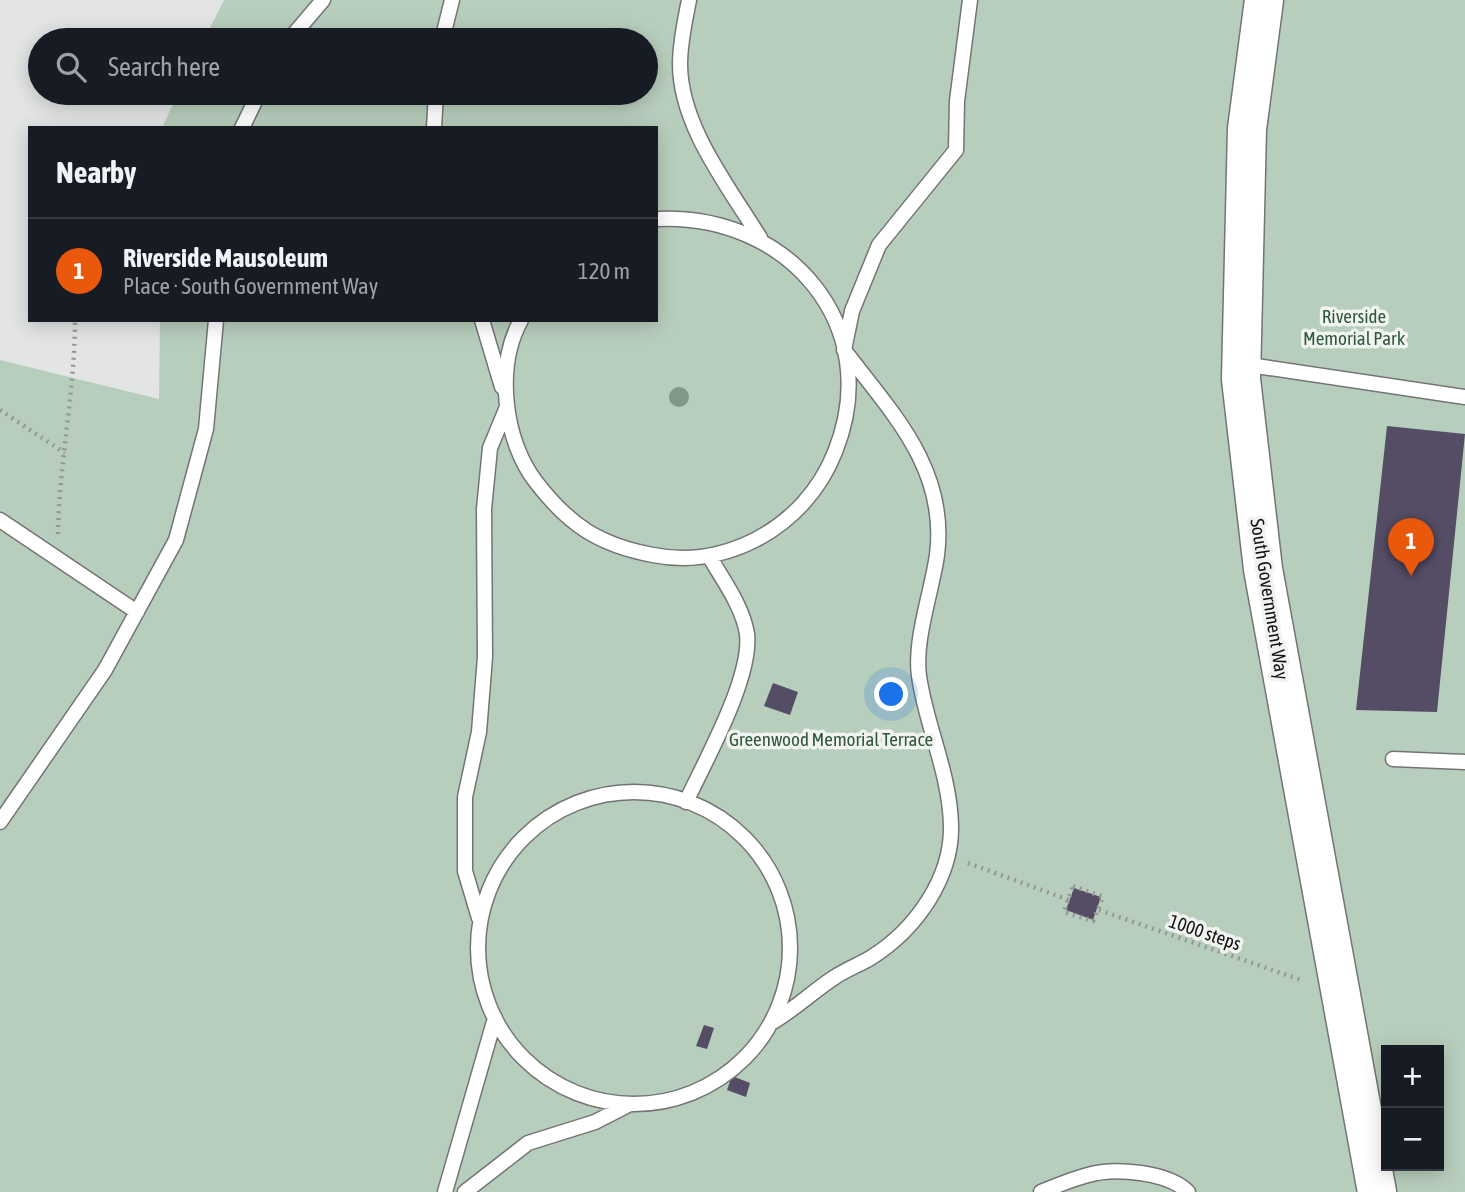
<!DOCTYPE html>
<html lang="en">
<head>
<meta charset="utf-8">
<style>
	:root { --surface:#171b24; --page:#242831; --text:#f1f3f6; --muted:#9ea1a6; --line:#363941; --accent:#ea580c }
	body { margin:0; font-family:"Asap Condensed",sans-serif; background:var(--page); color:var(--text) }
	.controls { position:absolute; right:21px; bottom:21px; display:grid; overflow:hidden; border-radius:0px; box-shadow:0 4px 18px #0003 }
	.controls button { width:63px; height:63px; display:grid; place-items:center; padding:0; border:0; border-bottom:2px solid var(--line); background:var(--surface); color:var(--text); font:35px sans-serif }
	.you { position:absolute; left:892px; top:695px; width:24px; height:24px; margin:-18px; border:5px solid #fff; border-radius:50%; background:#1a73e8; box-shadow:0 0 0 10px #1a73e833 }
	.badge { display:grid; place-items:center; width:46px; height:46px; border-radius:50%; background:var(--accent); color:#fff; font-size:23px; font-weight:700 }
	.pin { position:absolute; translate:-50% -58px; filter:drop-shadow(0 2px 4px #0008) }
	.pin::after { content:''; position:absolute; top:37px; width:24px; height:21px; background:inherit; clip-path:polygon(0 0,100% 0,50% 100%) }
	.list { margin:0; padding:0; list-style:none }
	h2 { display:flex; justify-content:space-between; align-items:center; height:91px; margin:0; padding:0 28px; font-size:30px }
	h2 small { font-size:23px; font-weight:400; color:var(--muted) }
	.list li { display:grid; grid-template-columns:46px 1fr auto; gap:21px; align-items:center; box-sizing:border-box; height:105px; padding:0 28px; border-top:2px solid var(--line) }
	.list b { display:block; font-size:26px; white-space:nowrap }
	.list p { margin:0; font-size:23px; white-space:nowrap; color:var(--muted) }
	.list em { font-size:23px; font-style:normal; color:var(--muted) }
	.icon { flex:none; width:38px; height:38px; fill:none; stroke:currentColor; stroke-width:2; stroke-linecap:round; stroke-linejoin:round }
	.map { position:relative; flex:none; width:1465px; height:1192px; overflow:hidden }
	.search { position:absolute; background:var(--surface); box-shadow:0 4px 18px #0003; left:28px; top:28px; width:630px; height:77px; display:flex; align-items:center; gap:18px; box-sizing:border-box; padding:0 24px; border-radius:38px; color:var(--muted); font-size:26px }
	.panel { position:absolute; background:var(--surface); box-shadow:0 4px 18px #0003; left:28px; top:126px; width:630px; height:196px; border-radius:0px }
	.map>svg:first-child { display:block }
	.green { fill:#b8cebc; fill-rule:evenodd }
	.building { fill:#544d65 }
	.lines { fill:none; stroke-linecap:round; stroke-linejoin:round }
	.service-casing { stroke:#727573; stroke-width:17 }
	.primary-casing { stroke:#727573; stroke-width:41 }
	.path { stroke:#959795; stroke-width:4.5; stroke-dasharray:2 5; stroke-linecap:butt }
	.service { stroke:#fff; stroke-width:14 }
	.primary { stroke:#fff; stroke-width:38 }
	.tree { fill:#809886 }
	.labels { text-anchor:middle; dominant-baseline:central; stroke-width:7; stroke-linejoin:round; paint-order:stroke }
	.park-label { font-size:19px; fill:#2f5939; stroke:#f0f3f0 }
	.street-label { font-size:19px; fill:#121312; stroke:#f0f3f0 }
</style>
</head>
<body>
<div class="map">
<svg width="1465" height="1192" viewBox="0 0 1465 1192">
	<rect width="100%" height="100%" fill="#e2e5e3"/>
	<!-- green -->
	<path class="green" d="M224,0H1465V1192H0V360L159,399L160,320H656V128H162L178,93H646V40H204ZM1386,1050H1439V1166H1386Z"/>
	<!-- building -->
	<path class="building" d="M1387,426L1465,434L1437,712L1356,710Z
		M773,683L798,692L790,715L764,706Z
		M1074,888L1101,897L1093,920L1066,910Z
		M704,1025L714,1028L707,1049L696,1046Z
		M732,1076L750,1083L746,1097L727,1090Z"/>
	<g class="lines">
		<defs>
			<path id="service" d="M689,0C685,21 680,42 680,64C680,126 729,187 760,238
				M289,40L323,0
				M442,40L452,0
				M242,128L259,93
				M434,128L436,93
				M482,320L502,387
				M521,320C495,367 504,441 536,482C569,525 599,545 653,555C688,562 723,556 755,540C792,521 820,490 835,452C886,325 787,212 656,219
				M1243,364L1465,397
				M0,520L137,612
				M1393,759L1465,762
				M478 948a156 156 0 1 1 312 0a156 156 0 1 1-312 0Z
				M686,802C705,761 752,678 747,634C743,607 723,580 709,556
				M0,822L105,670L176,540L206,429L216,320
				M479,918L465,871V797L479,732L485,657L484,509L490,448L507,407
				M771,1023C794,1010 813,991 835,977C847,969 861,964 872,957C916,929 952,878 951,826C950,773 926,726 919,676C914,640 932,591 937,555C948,469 892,413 844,350L852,311L879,245L956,150L957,101L970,0
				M445,1192L495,1018
				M465,1192L528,1143L595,1122L628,1105
				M1041,1192C1056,1186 1072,1179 1088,1175C1115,1167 1168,1172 1188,1192"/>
			<path id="primary" d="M1264,0L1247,129L1241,379L1263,569L1377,1192"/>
		</defs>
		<!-- service casing -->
		<use href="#service" class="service-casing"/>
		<!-- primary casing -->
		<use href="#primary" class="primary-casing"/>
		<!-- path -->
		<path class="path" d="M0,410L65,453
			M58,534C59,463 75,392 75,320
			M968,863L1069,900
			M1073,886L1103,897L1093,921L1064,912Z
			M1099,910L1304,981"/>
		<!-- service -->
		<use href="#service" class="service"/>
		<!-- primary -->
		<use href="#primary" class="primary"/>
	</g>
	<!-- trees -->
	<circle class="tree" cx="679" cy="397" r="10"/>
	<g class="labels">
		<!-- park labels -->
		<g class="park-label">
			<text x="1354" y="316">Riverside<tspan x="1354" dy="22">Memorial Park</tspan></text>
			<text x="831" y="739">Greenwood Memorial Terrace</text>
		</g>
		<!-- street labels -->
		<g class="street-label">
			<text transform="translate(1270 599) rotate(81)">South Government Way</text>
			<text transform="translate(1205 932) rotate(19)">1000 steps</text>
		</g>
	</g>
</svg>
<div class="controls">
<button>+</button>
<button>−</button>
</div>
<div class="you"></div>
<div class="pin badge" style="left:1411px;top:576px">1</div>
<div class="search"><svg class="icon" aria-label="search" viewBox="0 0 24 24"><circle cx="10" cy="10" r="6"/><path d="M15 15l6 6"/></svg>Search here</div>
<section class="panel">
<h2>Nearby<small></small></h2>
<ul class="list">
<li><span class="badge">1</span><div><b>Riverside Mausoleum</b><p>Place · South Government Way</p></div><em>120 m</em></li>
</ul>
</section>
</div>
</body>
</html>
